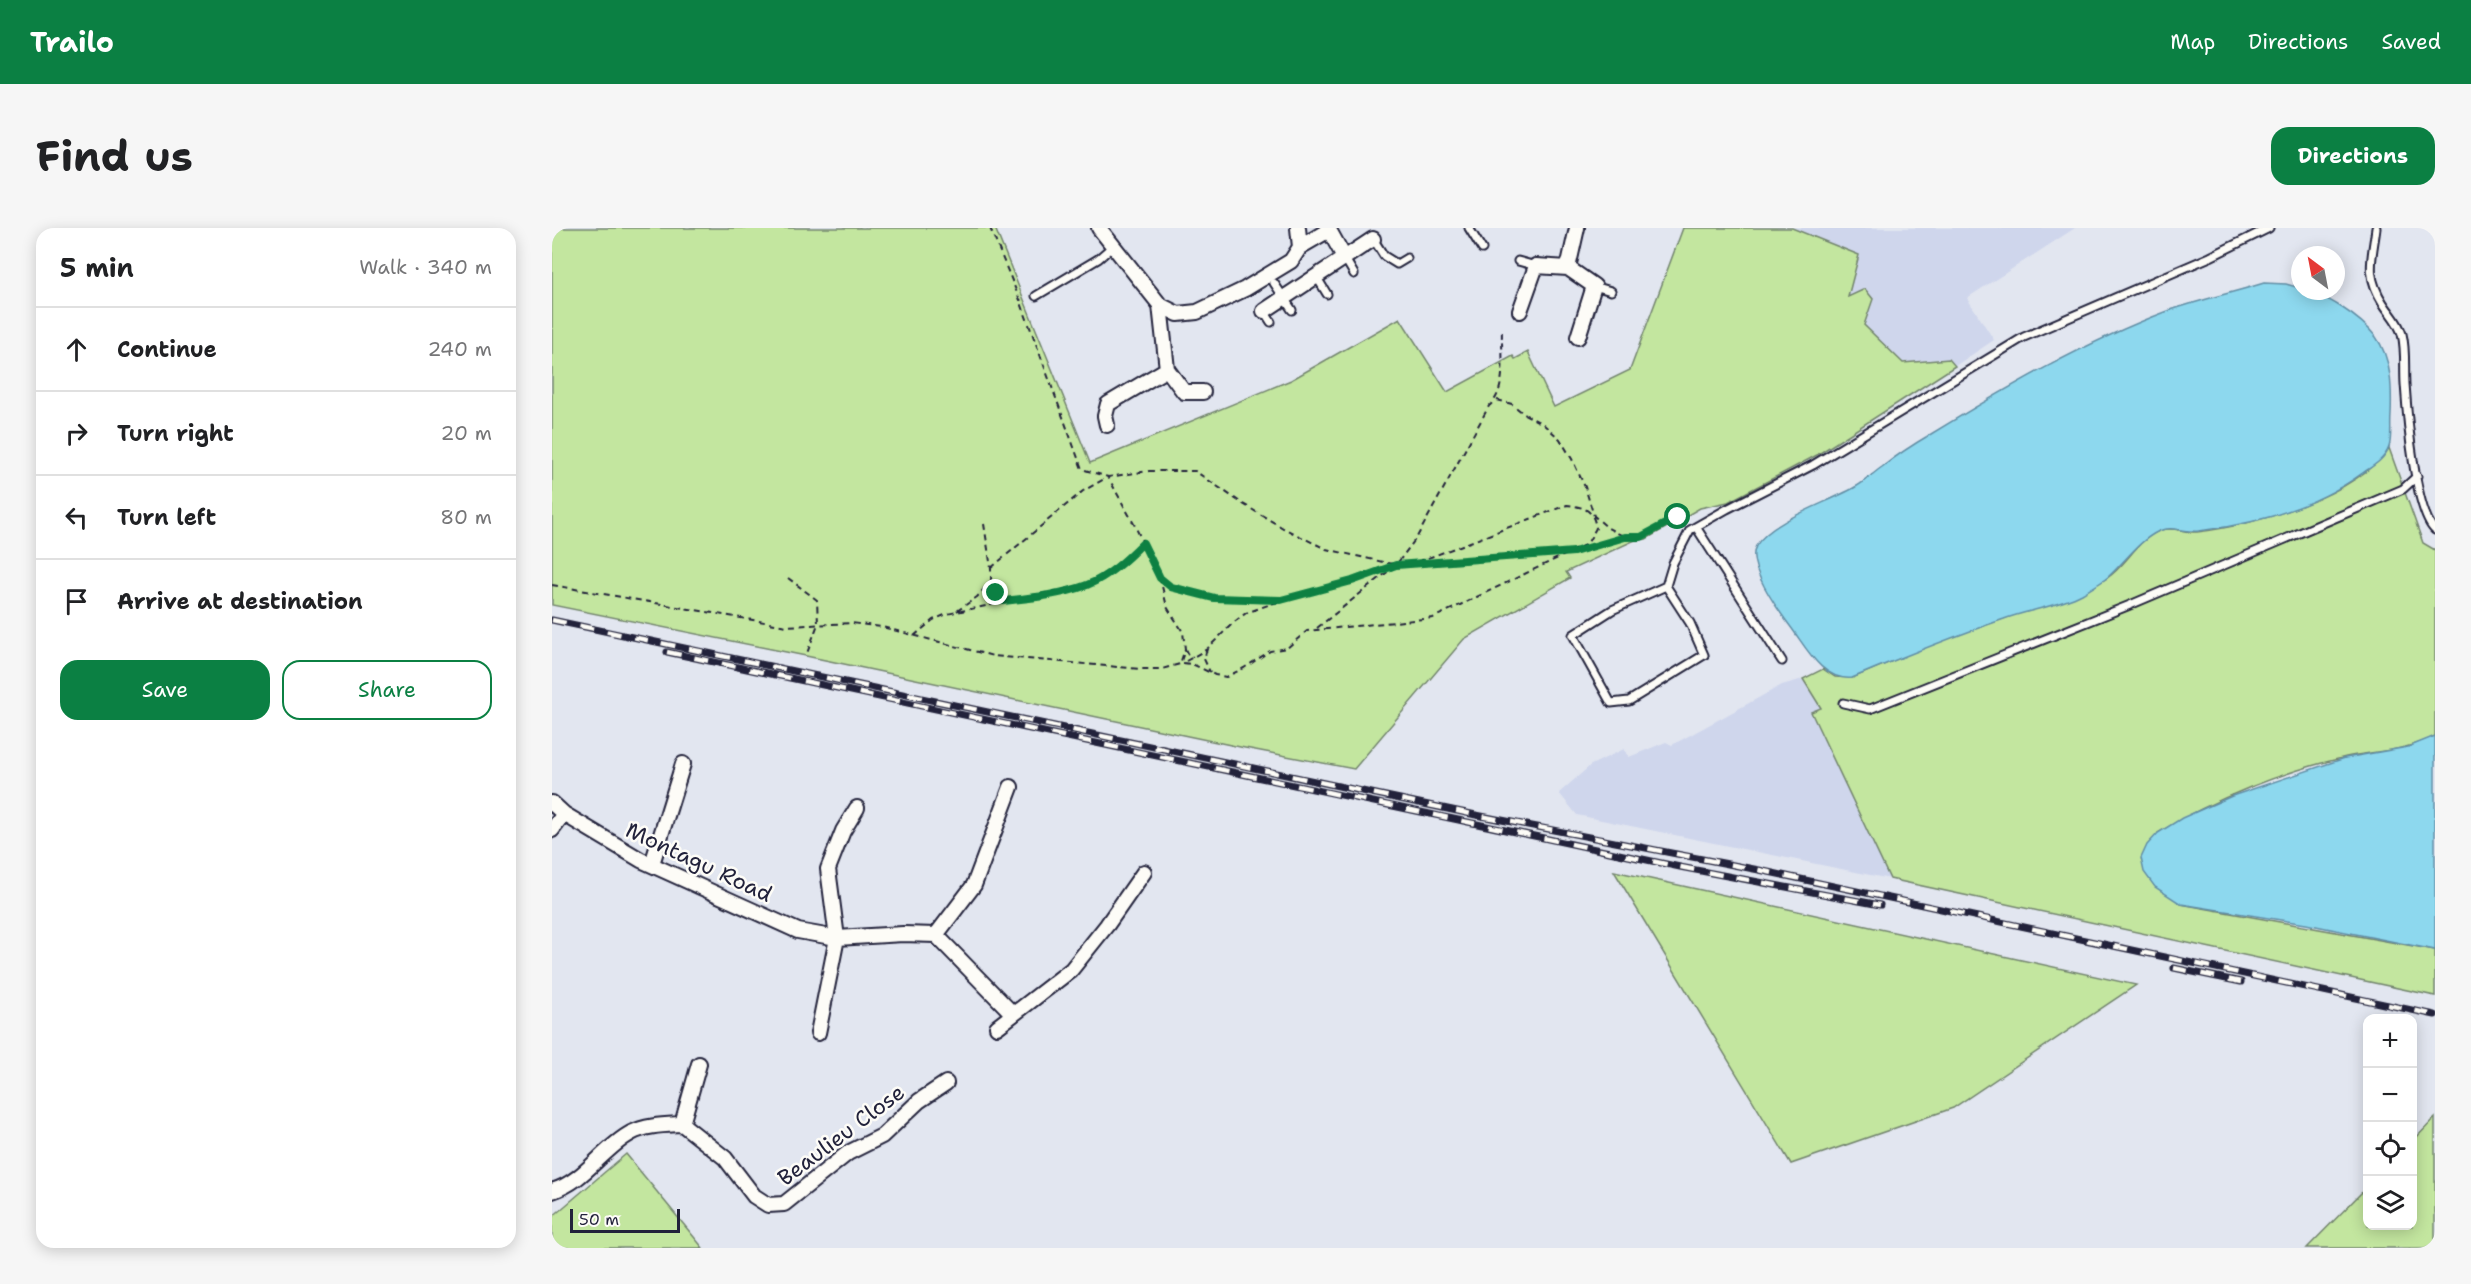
<!DOCTYPE html>
<html lang="en">
<head>
<meta charset="utf-8">
<style>
	:root { --surface:#fff; --page:#f6f6f6; --text:#202124; --muted:#757577; --line:#e0e0e0; --accent:#0b8043 }
	body { margin:0; font-family:"Shantell Sans",sans-serif; background:var(--page); color:var(--text) }
	.controls { position:absolute; right:18px; bottom:18px; display:grid; overflow:hidden; border-radius:12px; box-shadow:0 3px 15px #0003 }
	.controls button { width:54px; height:54px; display:grid; place-items:center; padding:0; border:0; border-bottom:2px solid var(--line); background:var(--surface); color:var(--text); font:30px sans-serif }
	.compass { position:absolute; left:1739px; top:18px; width:54px; height:54px; border-radius:50%; background:var(--surface); box-shadow:0 3px 15px #0003; rotate:328deg }
	.scale { position:absolute; left:18px; bottom:15px; width:110px; box-sizing:border-box; padding-left:6px; border:3px solid #22223b; border-top:0; font-size:16px; line-height:21px; white-space:nowrap; color:#22223b; -webkit-text-stroke:4px #fdfcf7; paint-order:stroke }
	.stop { position:absolute; width:18px; height:18px; margin:-14px; border:4px solid #0b8043; border-radius:50%; background:#fff }
	.stop.end { background:#0b8043; border-color:#fff; box-shadow:0 2px 6px #0008 }
	.list { margin:0; padding:0; list-style:none }
	h2 { display:flex; justify-content:space-between; align-items:center; height:78px; margin:0; padding:0 24px; font-size:26px }
	h2 small { font-size:20px; font-weight:400; color:var(--muted) }
	.list li { display:grid; grid-template-columns:39px 1fr auto; gap:18px; align-items:center; box-sizing:border-box; height:84px; padding:0 24px; border-top:2px solid var(--line) }
	.list b { display:block; font-size:22px; white-space:nowrap }
	.list em { font-size:20px; font-style:normal; color:var(--muted) }
	.actions { display:flex; gap:12px; padding:18px 24px }
	.actions a { flex:1; padding:14px 0; border:2px solid var(--accent); border-radius:18px; text-align:center; font-size:21px; color:var(--accent) }
	.actions .main { background:var(--accent); color:#fff }
	.icon { flex:none; width:33px; height:33px; fill:none; stroke:currentColor; stroke-width:2; stroke-linecap:round; stroke-linejoin:round }
	.map { position:relative; flex:none; width:1883px; height:1020px; overflow:hidden; border-radius:18px }
	header { display:flex; align-items:center; gap:36px; box-sizing:border-box; height:84px; padding:0 30px; background:var(--accent); color:#fff }
	header strong { font-size:28px }
	nav { display:flex; gap:33px; margin-inline-start:auto; font-size:21px }
	.intro { display:flex; align-items:center; justify-content:space-between; box-sizing:border-box; height:144px; padding:0 36px }
	h1 { margin:0; font-size:42px }
	.button { padding:15px 27px; border-radius:18px; background:var(--accent); color:#fff; font-size:21px; font-weight:700 }
	main { display:flex; gap:36px; padding:0 36px }
	aside { flex:1; background:var(--surface); border-radius:18px; box-shadow:0 3px 15px #0003 }
	.map>svg:first-child { display:block }
	.built { fill:#cfd6ec }
	.green { fill:#c3e69f; stroke:#72846d; stroke-width:1.5 }
	.water { fill:#8dd8ee; stroke:#628fa6; stroke-width:1.5 }
	.lines { fill:none; stroke-linecap:round; stroke-linejoin:round }
	.lane-casing { stroke:#22223b; stroke-width:11 }
	.street-casing { stroke:#22223b; stroke-width:18 }
	.path { stroke:#22223b; stroke-width:2; stroke-dasharray:6 4.5; stroke-linecap:butt }
	.lane { stroke:#fdfcf7; stroke-width:7 }
	.street { stroke:#fdfcf7; stroke-width:14 }
	.rail-casing { stroke:#22223b; stroke-width:7 }
	.rail { stroke:#fdfcf7; stroke-width:4.5; stroke-dasharray:14; stroke-linecap:butt }
	.route { stroke:#0b8043; stroke-width:8 }
	.labels { text-anchor:middle; dominant-baseline:central; stroke-width:5; stroke-linejoin:round; paint-order:stroke }
	.street-label { font-size:22px; fill:#22223b; stroke:#fdfcf7 }
</style>
</head>
<body>
<header>
<strong>Trailo</strong>
<nav><a>Map</a><a>Directions</a><a>Saved</a></nav>
</header>
<div class="intro"><h1>Find us</h1><a class="button">Directions</a></div>
<main>
<aside>
<h2>5 min<small>Walk · 340 m</small></h2>
<ul class="list">
<li><svg class="icon" aria-label="ahead" viewBox="0 0 24 24"><path d="M12 20V5M6 11l6-6 6 6"/></svg><div><b>Continue</b></div><em>240 m</em></li>
<li><svg class="icon" aria-label="right" viewBox="0 0 24 24"><path d="M7 20v-9h11M14 6l5 5-5 5"/></svg><div><b>Turn right</b></div><em>20 m</em></li>
<li><svg class="icon" aria-label="left" viewBox="0 0 24 24"><path d="M17 20v-9H6M10 6l-5 5 5 5"/></svg><div><b>Turn left</b></div><em>80 m</em></li>
<li><svg class="icon" aria-label="arrive" viewBox="0 0 24 24"><path d="M6 21V4h12l-3 4 3 4H6"/></svg><div><b>Arrive at destination</b></div></li>
</ul>
<div class="actions"><a class="main">Save</a><a>Share</a></div>
</aside>
<div class="map">
<svg width="1883" height="1020" viewBox="0 0 1883 1020">
	<rect width="100%" height="100%" fill="#e2e6f0"/>
	<filter id="ink" filterUnits="userSpaceOnUse"><feTurbulence type="fractalNoise" baseFrequency=".0167" numOctaves="2"/><feDisplacementMap in="SourceGraphic" scale="12" xChannelSelector="R" yChannelSelector="G"/><feConvolveMatrix kernelMatrix="1 2 1 2 8 2 1 2 1" color-interpolation-filters="sRGB"/></filter>
	<g filter="url(#ink)">
		<!-- built -->
		<path class="built" d="M1240,0H1523L1415,70L1442,112L1403,138L1396,131L1351,135L1312,97L1296,70L1307,27Z
			M1251,451L1269,480L1259,484L1338,651L1025,587L1007,565L1039,537L1072,521L1077,529L1114,514L1120,517L1230,457Z"/>
		<!-- green -->
		<path class="green" d="M0,0H443L538,235L739,152L848,90L895,164L961,128L963,131L976,124L1002,179L1078,142L1131,0H1240L1307,27L1296,69L1313,61L1321,71L1312,97L1351,135L1397,131L1403,138L1265,227L1176,274L1148,280L1094,311L1083,312L1014,344L1018,350L912,411L802,541L693,520L254,428L0,377Z
			M1837,220L1871,315L1883,322V508C1856,523 1824,523 1794,529C1732,543 1661,571 1606,605L1629,676L1883,722V768L1338,651L1259,484L1269,480L1251,451L1271,441L1283,449L1300,450C1334,436 1367,421 1401,408C1430,398 1459,389 1487,377C1507,369 1537,361 1555,350C1575,337 1585,311 1609,302C1621,298 1633,305 1645,304C1702,298 1803,268 1837,220Z
			M1062,643L1584,757L1401,880L1239,936Z
			M1883,890V1020H1755L1815,959L1816,998H1860L1861,913Z
			M74,926L151,1020H0V989Z"/>
		<!-- water -->
		<path class="water" d="M1712,55L1734,56L1748,60V63C1771,63 1810,91 1824,109C1840,131 1840,162 1839,187C1838,197 1840,210 1837,219C1833,231 1821,238 1812,244C1764,279 1704,296 1647,303C1633,305 1620,297 1607,303C1586,313 1573,334 1556,349C1549,355 1538,361 1530,366C1508,378 1476,382 1452,391C1400,409 1350,429 1300,450C1270,453 1254,419 1238,398C1226,382 1193,336 1204,318C1219,292 1279,274 1305,258C1314,253 1321,245 1330,239C1345,227 1362,216 1379,206C1454,160 1533,114 1616,83C1647,72 1680,65 1712,55Z
			M1883,508V722L1754,696L1629,676L1603,659L1592,644L1589,630L1595,617L1606,605L1630,590L1680,568L1793,530L1856,519Z"/>
		<g class="lines">
			<defs>
				<path id="lane" d="M917,0L930,21
					M1824,0C1820,32 1813,46 1831,75C1838,86 1846,93 1850,106C1854,121 1852,140 1853,156C1855,185 1863,285 1883,302
					M820,9L832,28L845,36L855,30
					M792,29L802,46
					M966,33L984,38
					M764,48L775,66
					M722,55L740,82
					M1042,58L1059,63
					M484,68L546,31L561,18
					M712,83L719,94
					M1144,299L1230,433
					M1114,358L1138,395L1152,427L1077,473L1059,475L1021,407L1060,382L1114,358L1121,335L1138,302L1175,281L1261,237L1472,109L1658,29L1717,0
					M1291,475L1318,481L1578,377L1851,261L1865,248"/>
				<path id="street" d="M547,0L608,77L626,86L645,84L693,61L739,33L748,19L746,0
					M748,19L777,2L792,29
					M1016,40L1025,0
					M608,77L615,141
					M712,83L821,11
					M968,83L984,38L1016,40L1042,58L1026,109
					M555,197L553,188L556,176L615,141L632,164H651
					M0,575L12,586L89,632L246,703L285,710L351,706L384,707L460,785
					M0,602L12,586
					M100,636L131,536
					M384,707L422,657L459,559
					M445,799L519,742L555,697L592,644
					M266,805L285,710L276,641L291,603L305,580
					M130,896L147,836
					M0,963C32,954 51,920 79,905C94,897 114,897 130,896L173,930L202,968L216,977L232,976L296,925L330,908L367,873L394,855"/>
			</defs>
			<!-- lane casing -->
			<use href="#lane" class="lane-casing"/>
			<!-- street casing -->
			<use href="#street" class="street-casing"/>
			<!-- path -->
			<path class="path" d="M438,0L468,72L473,71
				M945,172L960,176L972,186L991,196L1008,211L1020,231L1033,259L1042,288L1056,300L1073,309
				M432,296L439,340V353L444,365L451,373
				M1027,322L1073,309H1089L1126,289L1130,294
				M439,340L531,263L556,249L597,243H643L691,276L731,300L774,321L844,337
				M236,350L265,372L266,396L254,428
				M608,350C639,376 689,370 727,372
				M0,357L235,398L300,395L330,399L441,428L589,441H610L628,436L633,421L631,404L615,379L608,350L582,296L556,249L530,241L468,72
				M405,383L425,369L439,353
				M765,400L844,337L865,309L937,178C956,162 949,125 950,102
				M362,408L381,392L395,386L535,357L569,336L590,316
				M633,421L636,427L641,429
				M655,421L652,431L658,444
				M634,433L655,421L681,395L694,385L730,372L800,353L844,337L1019,324
				M631,435L640,436L663,447L674,449L692,440L718,423L735,420L755,403L881,390L1035,316L1044,300C1041,281 1032,279 1015,277L863,335"/>
			<!-- lane -->
			<use href="#lane" class="lane"/>
			<!-- street -->
			<use href="#street" class="street"/>
			<defs>
				<path id="rail" d="M0,392L924,587L1207,642L1883,787
					M115,424L1128,639L1328,677
					M1622,740L1689,754"/>
			</defs>
			<!-- rail casing -->
			<use href="#rail" class="rail-casing"/>
			<!-- rail -->
			<use href="#rail" class="rail"/>
		</g>
	</g>
	<g class="lines" filter="url(#ink)">
		<!-- route -->
		<path class="route" d="M444,365L451,373C478,370 509,367 535,357C556,349 575,331 591,315L608,350L619,359L662,370L729,372L800,353L844,337L1022,324L1073,309H1089L1126,289"/>
	</g>
	<g class="labels">
		<!-- street labels -->
		<g class="street-label">
			<text transform="translate(147 634) rotate(25)">Montagu Road</text>
			<text transform="translate(289 907) rotate(-37)">Beaulieu Close</text>
		</g>
	</g>
</svg>
<div class="controls">
<button>+</button>
<button>−</button>
<button><svg class="icon" aria-label="locate" viewBox="0 0 24 24"><circle cx="12" cy="12" r="6"/><path d="M12 2v4M12 18v4M2 12h4M18 12h4"/></svg></button>
<button><svg class="icon" aria-label="layers" viewBox="0 0 24 24"><path d="M12 4l9 5-9 5-9-5zM3 14l9 5 9-5"/></svg></button>
</div>
<svg class="compass" viewBox="-18 -18 36 36"><path d="M0-13l5 13h-10z" fill="#e53935"/><path d="M0 13l5-13h-10z" fill="#757577"/></svg>
<div class="scale">50 m</div>
<div class="stop" style="left:1126px;top:289px"></div>
<div class="stop end" style="left:444px;top:365px"></div>
</div>
</main>
</body>
</html>
